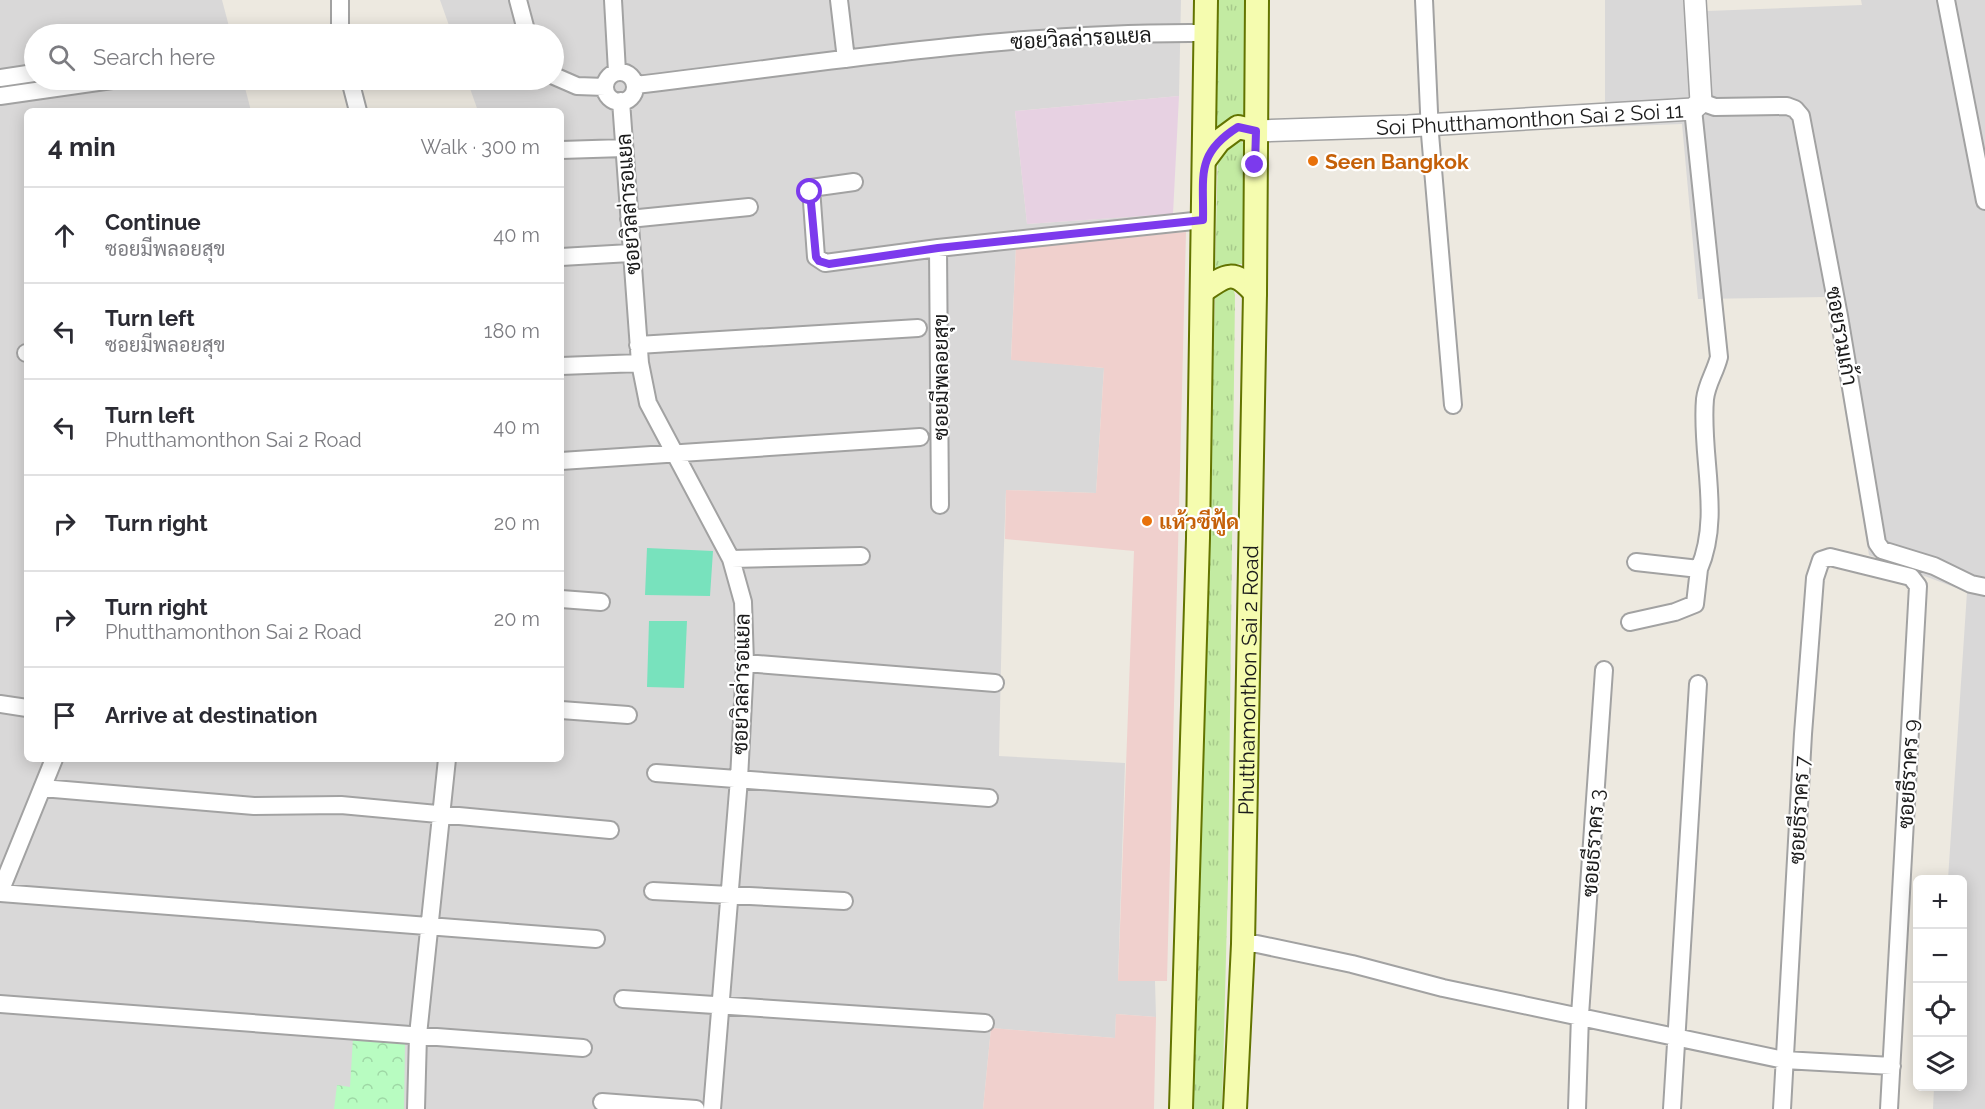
<!DOCTYPE html>
<html lang="en">
<head>
<meta charset="utf-8">
<style>
	:root { --surface:#fff; --page:#f7f7f7; --text:#2b2b33; --muted:#7c7c81; --line:#e1e1e2 }
	body { margin:0; font-family:Raleway,Sarabun,sans-serif; background:var(--page); color:var(--text) }
	.controls { position:absolute; right:18px; bottom:18px; display:grid; overflow:hidden; border-radius:9px; box-shadow:0 3px 15px #0003 }
	.controls button { width:54px; height:54px; display:grid; place-items:center; padding:0; border:0; border-bottom:2px solid var(--line); background:var(--surface); color:var(--text); font:30px sans-serif }
	.stop { position:absolute; width:18px; height:18px; margin:-14px; border:4px solid #7c3aed; border-radius:50%; background:#fff }
	.stop.end { background:#7c3aed; border-color:#fff; box-shadow:0 2px 6px #0008 }
	.list { margin:0; padding:0; list-style:none }
	h2 { display:flex; justify-content:space-between; align-items:center; height:78px; margin:0; padding:0 24px; font-size:26px }
	h2 small { font-size:20px; font-weight:400; color:var(--muted) }
	.list li { display:grid; grid-template-columns:39px 1fr auto; gap:18px; align-items:center; box-sizing:border-box; height:96px; padding:0 24px; border-top:2px solid var(--line) }
	.list b { display:block; font-size:22px; white-space:nowrap }
	.list p { margin:0; font-size:20px; white-space:nowrap; color:var(--muted) }
	.list em { font-size:20px; font-style:normal; color:var(--muted) }
	.icon { flex:none; width:33px; height:33px; fill:none; stroke:currentColor; stroke-width:2; stroke-linecap:round; stroke-linejoin:round }
	.map { position:relative; flex:none; width:1985px; height:1109px; overflow:hidden }
	.search { position:absolute; background:var(--surface); box-shadow:0 3px 15px #0003; left:24px; top:24px; width:540px; height:66px; display:flex; align-items:center; gap:15px; box-sizing:border-box; padding:0 21px; border-radius:33px; color:var(--muted); font-size:22px }
	.panel { position:absolute; background:var(--surface); box-shadow:0 3px 15px #0003; left:24px; top:108px; width:540px; height:654px; border-radius:9px }
	.map>svg:first-child { display:block }
	.residential { fill:#d9d8d8 }
	.commercial { fill:#f0d0cd }
	.industrial { fill:#e7d1e2 }
	.grass { fill:url(#grass-tufts) }
	.park { fill:url(#park-crowns) }
	.pitch { fill:#78e2bd }
	.lines { fill:none; stroke-linecap:round; stroke-linejoin:round }
	.minor-casing { stroke:#a2a2a2; stroke-width:20 }
	.tertiary-casing { stroke:#a2a2a2; stroke-width:24 }
	.secondary-casing { stroke:#637400; stroke-width:26 }
	.minor { stroke:#fff; stroke-width:16 }
	.tertiary { stroke:#fff; stroke-width:21 }
	.secondary { stroke:#f5fcaf; stroke-width:22 }
	.route { stroke:#7c3aed; stroke-width:8 }
	.food-dot { fill:#e8710a; stroke:#fff; stroke-width:2 }
	.labels { text-anchor:middle; dominant-baseline:central; stroke-width:4.5; stroke-linejoin:round; paint-order:stroke }
	.street-label { font-size:21px; fill:#1b1b1b; stroke:#fff }
	.food-label { font-size:21px; font-weight:bold; fill:#c56008; stroke:#fff; text-anchor:start }
</style>
</head>
<body>
<div class="map">
<svg width="1985" height="1109" viewBox="0 0 1985 1109">
	<defs>
		<pattern id="grass-tufts" width="24" height="20" patternUnits="userSpaceOnUse" patternTransform="scale(1.5)"><rect width="24" height="20" fill="#c3eba2"/><path d="M3 7l-1-3M5 7V3M7 7l1-3M15 17l-1-3M17 17v-4M19 17l1-3" fill="none" stroke="#a7c98b"/></pattern>
		<pattern id="park-crowns" width="20" height="18" patternUnits="userSpaceOnUse" patternTransform="scale(1.5)"><rect width="20" height="18" fill="#b8fcc1"/><path d="M2 6a3 3 0 1 1 6 0M12 15a3 3 0 1 1 6 0" fill="none" stroke="#9ed7a5"/></pattern>
	</defs>
	<rect width="100%" height="100%" fill="#ede9e0"/>
	<!-- residential -->
	<path class="residential" d="M0,0H222L231,34H34V80H243L251,111H27V759H561V111H478L467,80H554V34H452L440,0H1181L1179,96L1015,111L1027,224L1173,214V233L1016,246L1011,359L1104,368L1096,493L1006,490L1003,573L999,756L1125,763L1118,980L1155,981L1156,1017L1116,1014L1115,1038L991,1028L983,1109H0Z
		M1605,0H1706L1707,11L1862,5L1861,0H1985V1109H1933L1934,1087L1962,1086V880L1948,879L1967,592L1869,555L1826,297L1698,299L1682,124L1605,127Z"/>
	<!-- commercial -->
	<path class="commercial" d="M1186,232L1167,981H1118L1134,551L1005,539L1006,490L1096,493L1104,368L1011,360L1016,246Z
		M1116,1014L1156,1017L1154,1109H983L991,1028L1115,1038Z"/>
	<!-- industrial -->
	<path class="industrial" d="M1179,96L1173,214L1027,224L1015,111Z"/>
	<!-- grass -->
	<path class="grass" d="M1216,0H1247L1244,114L1213,131Z
		M1239,137L1246,148L1242,264H1227L1215,268L1218,153Z
		M1232,283L1235,295L1228,881L1222,1109H1193L1198,816L1215,298L1217,287Z"/>
	<!-- park -->
	<path class="park" d="M353,1038L405,1041L404,1109H334L337,1085L350,1087Z"/>
	<!-- pitch -->
	<path class="pitch" d="M647,548L713,551L710,596L645,595Z
		M649,621H687L684,688L647,687Z"/>
	<g class="lines">
		<defs>
			<path id="minor" d="M518,0L527,34
				M613,0L617,72
				M839,0L846,59
				M1424,0L1430,134L1453,405
				M1946,0L1985,201
				M340,34V0
				M605 87a15 15 0 1 1 30 0a15 15 0 1 1-30 0Z
				M554,76L577,86L605,87
				M0,78L34,73
				M350,80L358,111
				M635,85C824,63 1015,31 1206,33
				M0,96L112,80
				M621,101L640,363L648,403L731,559L743,602L745,663L739,779L712,1109
				M1701,102L1715,107L1787,106L1795,109L1801,116L1839,316L1877,543L1882,550L1934,566L1971,584L1985,587
				M561,150L624,148
				M854,182L811,188L816,257L825,263L938,248L1203,220
				M629,219L749,207
				M938,248L940,505
				M561,257L630,253
				M638,345L918,328
				M26,353H27
				M561,366L640,363
				M561,461L920,437
				M731,559L861,556
				M1636,562L1699,569C1722,516 1700,455 1705,399C1707,383 1715,373 1719,357L1693,109
				M561,599L601,602
				M1630,622L1675,612L1695,604L1699,569
				M745,663L995,683
				M0,704L27,708
				M561,710L628,715
				M656,773L989,798
				M42,788L254,806L341,805L610,830
				M653,891L844,901
				M0,892L54,759
				M0,893L596,939
				M1243,944H1257L1352,964L1443,988L1784,1060L1892,1066
				M623,999L985,1023
				M0,1004L583,1048
				M602,1102L696,1109
				M416,1109L418,1035L447,759
				M1577,1109L1580,1015L1604,670
				M1672,1109L1698,684
				M1782,1109L1803,734L1815,578L1821,560L1830,557L1911,577L1918,586L1889,1109"/>
			<g id="tertiary">
				<path id="s1" d="M1256,131L1408,126L1693,109L1701,102L1695,0"/>
			</g>
			<g id="secondary">
				<path d="M1204,161L1219,141L1238,127L1256,131"/>
				<path d="M1203,291C1227,274 1234,269 1255,293"/>
				<path d="M1181,1109L1198,538L1206,0"/>
				<path id="s2" d="M1235,1109L1243,944L1255,293L1257,0"/>
			</g>
		</defs>
		<!-- minor casing -->
		<use href="#minor" class="minor-casing"/>
		<!-- tertiary casing -->
		<use href="#tertiary" class="tertiary-casing"/>
		<!-- secondary casing -->
		<use href="#secondary" class="secondary-casing"/>
		<!-- minor -->
		<use href="#minor" class="minor"/>
		<!-- tertiary -->
		<use href="#tertiary" class="tertiary"/>
		<!-- secondary -->
		<use href="#secondary" class="secondary"/>
	</g>
	<g class="lines">
		<!-- route -->
		<path class="route" d="M810,192L816,257L819,261L829,264L938,248L1203,220C1204,176 1195,154 1238,127L1256,131L1255,165"/>
	</g>
	<!-- markers -->
	<g class="food-dot">
		<circle cx="1313" cy="161" r="6"/>
		<circle cx="1147" cy="521" r="6"/>
	</g>
	<g class="labels">
		<!-- street labels -->
		<g class="street-label">
			<text transform="translate(1081 38) rotate(-3)">ซอยวิลล่ารอแยล</text>
			<text stroke="none"><textPath href="#s1" startOffset="274">Soi Phutthamonthon Sai 2 Soi 11</textPath></text>
			<text transform="translate(628 204) rotate(-94)">ซอยวิลล่ารอแยล</text>
			<text transform="translate(1842 336) rotate(80)">ซอยรวมเก้า</text>
			<text transform="translate(940 377) rotate(-90)">ซอยมีพลอยสุข</text>
			<text stroke="none"><textPath href="#s2" startOffset="429">Phutthamonthon Sai 2 Road</textPath></text>
			<text transform="translate(741 684) rotate(-89)">ซอยวิลล่ารอแยล</text>
			<text transform="translate(1908 774) rotate(-87)">ซอยธีราคร 9</text>
			<text transform="translate(1799 810) rotate(-87)">ซอยธีราคร 7</text>
			<text transform="translate(1593 843) rotate(-86)">ซอยธีราคร 3</text>
		</g>
		<!-- food labels -->
		<g class="food-label">
			<text x="1325" y="161">Seen Bangkok</text>
			<text x="1159" y="521">แห้วซีฟู้ด</text>
		</g>
	</g>
</svg>
<div class="controls">
<button>+</button>
<button>−</button>
<button><svg class="icon" aria-label="locate" viewBox="0 0 24 24"><circle cx="12" cy="12" r="6"/><path d="M12 2v4M12 18v4M2 12h4M18 12h4"/></svg></button>
<button><svg class="icon" aria-label="layers" viewBox="0 0 24 24"><path d="M12 4l9 5-9 5-9-5zM3 14l9 5 9-5"/></svg></button>
</div>
<div class="stop" style="left:810px;top:192px"></div>
<div class="stop end" style="left:1255px;top:165px"></div>
<div class="search"><svg class="icon" aria-label="search" viewBox="0 0 24 24"><circle cx="10" cy="10" r="6"/><path d="M15 15l6 6"/></svg>Search here</div>
<section class="panel">
<h2>4 min<small>Walk · 300 m</small></h2>
<ul class="list">
<li><svg class="icon" aria-label="ahead" viewBox="0 0 24 24"><path d="M12 20V5M6 11l6-6 6 6"/></svg><div><b>Continue</b><p>ซอยมีพลอยสุข</p></div><em>40 m</em></li>
<li><svg class="icon" aria-label="left" viewBox="0 0 24 24"><path d="M17 20v-9H6M10 6l-5 5 5 5"/></svg><div><b>Turn left</b><p>ซอยมีพลอยสุข</p></div><em>180 m</em></li>
<li><svg class="icon" aria-label="left" viewBox="0 0 24 24"><path d="M17 20v-9H6M10 6l-5 5 5 5"/></svg><div><b>Turn left</b><p>Phutthamonthon Sai 2 Road</p></div><em>40 m</em></li>
<li><svg class="icon" aria-label="right" viewBox="0 0 24 24"><path d="M7 20v-9h11M14 6l5 5-5 5"/></svg><div><b>Turn right</b></div><em>20 m</em></li>
<li><svg class="icon" aria-label="right" viewBox="0 0 24 24"><path d="M7 20v-9h11M14 6l5 5-5 5"/></svg><div><b>Turn right</b><p>Phutthamonthon Sai 2 Road</p></div><em>20 m</em></li>
<li><svg class="icon" aria-label="arrive" viewBox="0 0 24 24"><path d="M6 21V4h12l-3 4 3 4H6"/></svg><div><b>Arrive at destination</b></div></li>
</ul>
</section>
</div>
</body>
</html>
